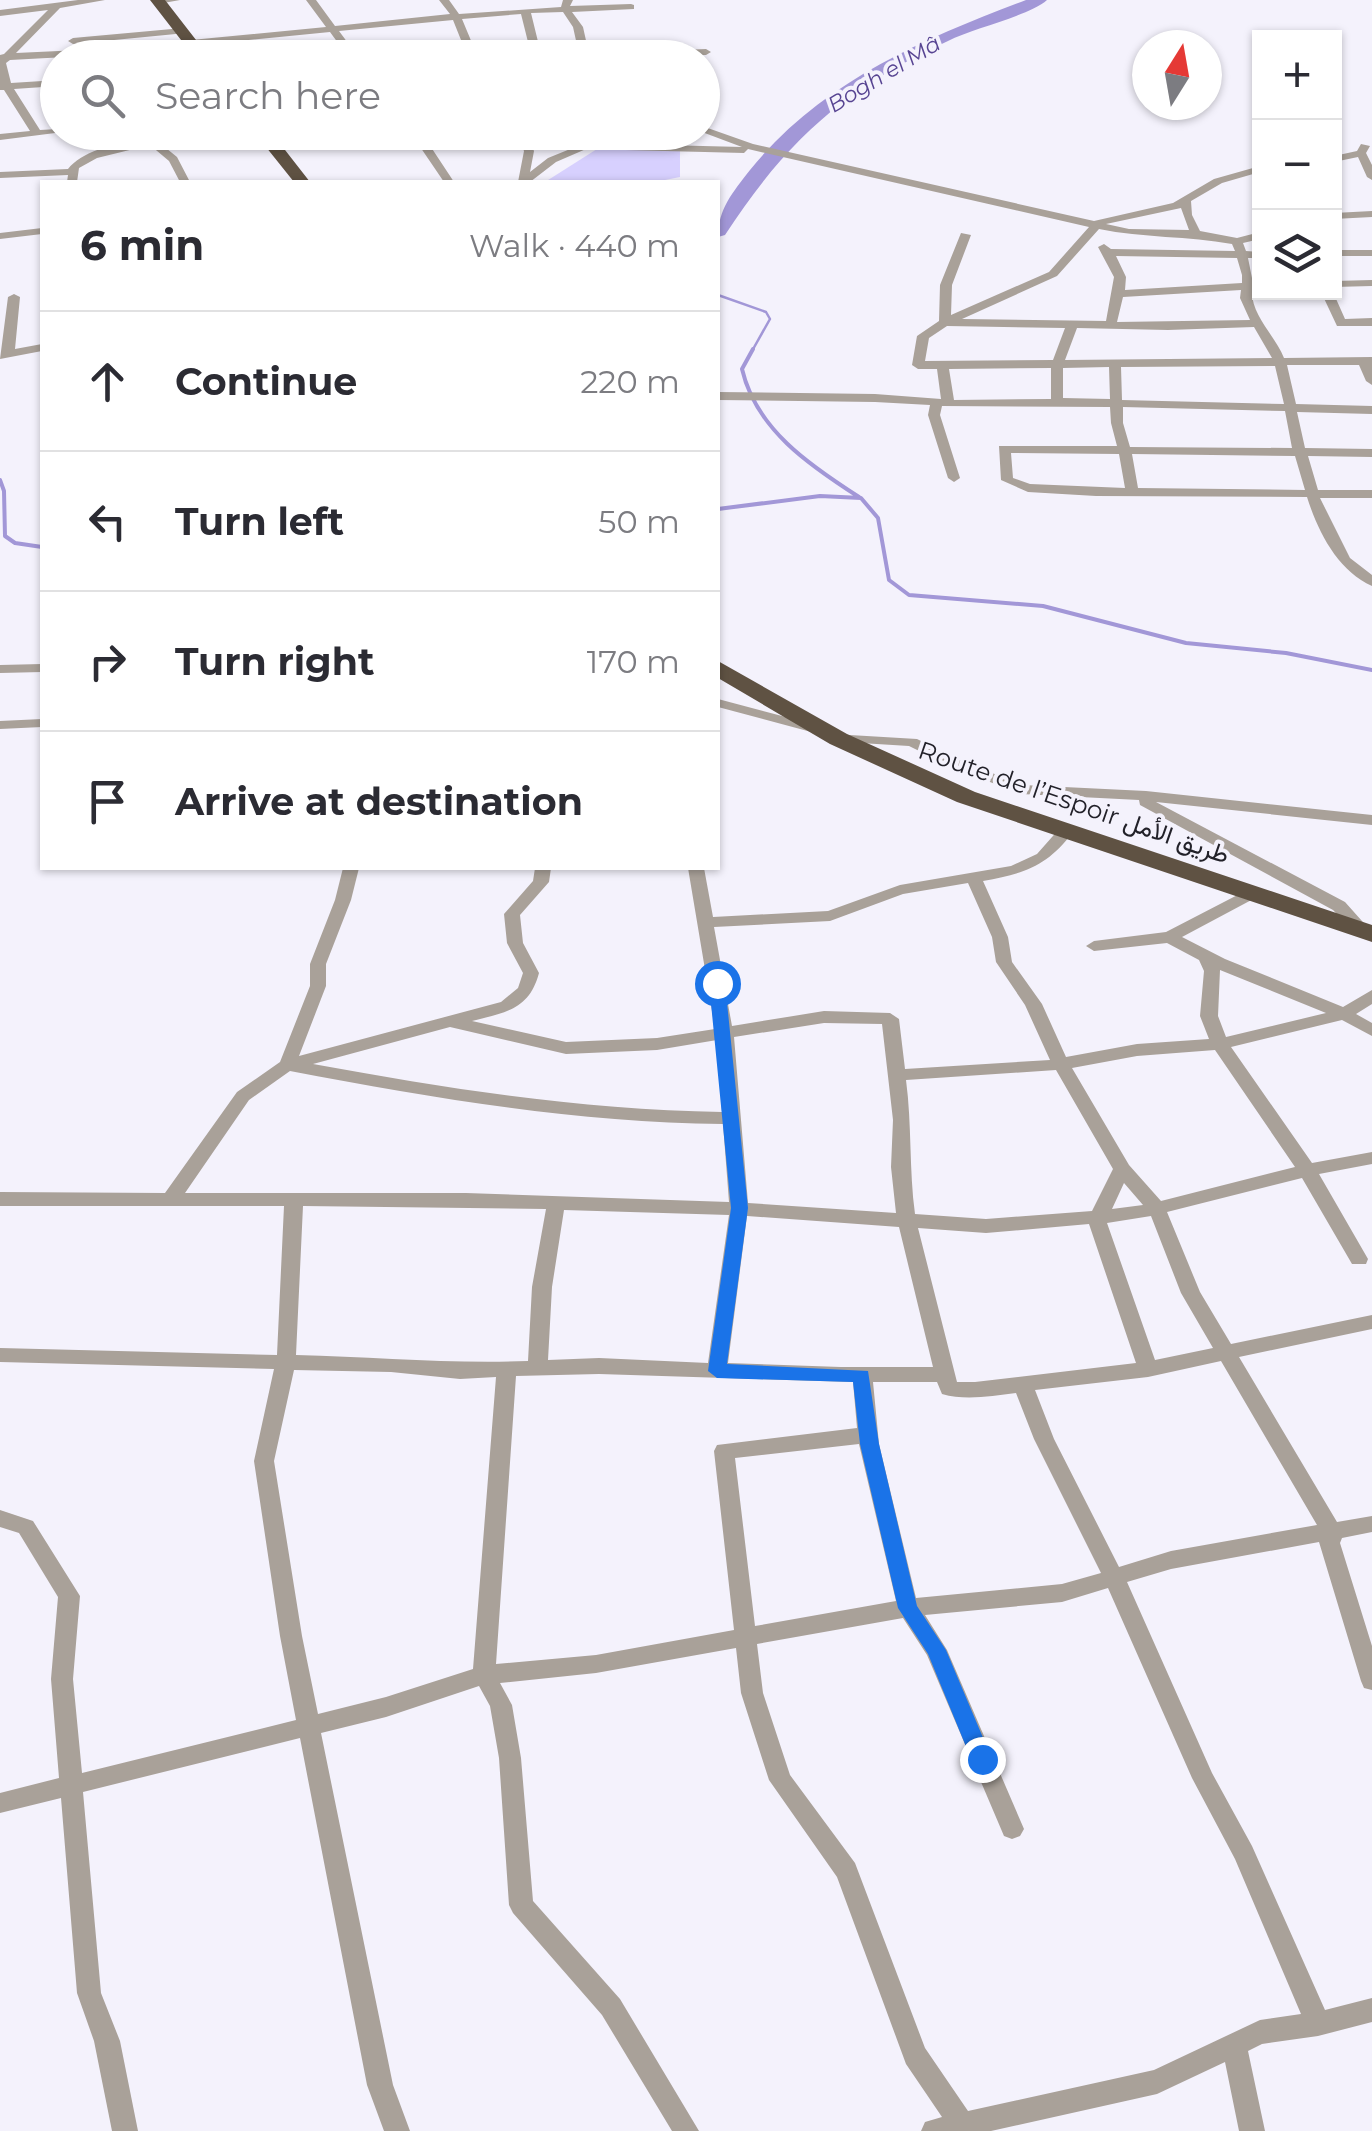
<!DOCTYPE html>
<html lang="en">
<head>
<meta charset="utf-8">
<style>
	:root { --surface:#fff; --page:#f2f2f3; --text:#2b2b33; --muted:#7c7c81; --line:#e1e1e2 }
	body { margin:0; font-family:Montserrat,Vazirmatn,sans-serif; background:var(--page); color:var(--text) }
	.controls { position:absolute; right:30px; top:30px; display:grid; overflow:hidden; border-radius:0px; box-shadow:0 2px 8px #0004 }
	.controls button { width:90px; height:90px; display:grid; place-items:center; padding:0; border:0; border-bottom:2px solid var(--line); background:var(--surface); color:var(--text); font:50px sans-serif }
	.compass { position:absolute; left:1132px; top:30px; width:90px; height:90px; border-radius:50%; background:var(--surface); box-shadow:0 2px 8px #0004; rotate:11deg }
	.stop { position:absolute; width:30px; height:30px; margin:-22px; border:8px solid #1a73e8; border-radius:50%; background:#fff }
	.stop.end { background:#1a73e8; border-color:#fff; box-shadow:0 2px 10px #0008 }
	.list { margin:0; padding:0; list-style:none }
	h2 { display:flex; justify-content:space-between; align-items:center; height:130px; margin:0; padding:0 40px; font-size:42px }
	h2 small { font-size:32px; font-weight:400; color:var(--muted) }
	.list li { display:grid; grid-template-columns:65px 1fr auto; gap:30px; align-items:center; box-sizing:border-box; height:140px; padding:0 40px; border-top:2px solid var(--line) }
	.list b { display:block; font-size:38px; white-space:nowrap }
	.list em { font-size:32px; font-style:normal; color:var(--muted) }
	.icon { flex:none; width:55px; height:55px; fill:none; stroke:currentColor; stroke-width:2; stroke-linecap:round; stroke-linejoin:round }
	.map { position:relative; flex:none; width:1372px; height:2131px; overflow:hidden }
	.search { position:absolute; background:var(--surface); box-shadow:0 2px 8px #0004; left:40px; top:40px; width:680px; height:110px; display:flex; align-items:center; gap:25px; box-sizing:border-box; padding:0 35px; border-radius:55px; color:var(--muted); font-size:38px }
	.panel { position:absolute; background:var(--surface); box-shadow:0 2px 8px #0004; left:40px; top:180px; width:680px; height:690px; border-radius:0px }
	.map>svg:first-child { display:block }
	.green { fill:#d7d0fe }
	.lines { fill:none; stroke-linecap:round; stroke-linejoin:round }
	.stream-far1 { stroke:#a297d7; stroke-width:2.5 }
	.stream { stroke:#a297d7; stroke-width:4 }
	.river { fill:#a297d7; fill-rule:evenodd }
	.minor { fill:#a9a199; fill-rule:evenodd }
	.trunk { fill:#5f5243; fill-rule:evenodd }
	.route { fill:#1a73e8 }
	.labels { text-anchor:middle; dominant-baseline:central; stroke-width:8; stroke-linejoin:round; paint-order:stroke }
	.far-water-label { font-size:22px; font-style:italic; fill:#574492; stroke:#f4f2fc }
	.street-label { font-size:25px; fill:#222129; stroke:#f4f2fc }
</style>
</head>
<body>
<div class="map">
<svg width="1372" height="2131" viewBox="0 0 1372 2131">
	<rect width="100%" height="100%" fill="#f4f2fc"/>
	<!-- green -->
	<path class="green" d="M597,149L680,151V177L655,182H545Z"/>
	<g class="lines">
		<!-- stream-far1 -->
		<path class="stream-far1" d="M718,295L766,312L770,319L752,351"/>
		<!-- stream -->
		<path class="stream" d="M753,349L742,369C756,429 809,465 859,497
			M0,480L4,491L5,536L15,543L42,547
			M718,509L820,496L861,498L878,518L889,580L909,595L1043,606L1186,643L1286,653L1372,670"/>
		<!-- river -->
		<path class="river" d="M1026,0H1047C1029,16 973,28 948,41C844,89 787,140 725,235L718,237C718,209 733,192 750,170C821,82 923,39 1026,0Z"/>
		<!-- minor -->
		<path class="minor" d="M78,0H105L60,8L16,53L187,45L191,40L326,27L306,0H316L335,26L450,14L439,0H449L459,14L561,7L563,0H573L570,6L631,4L634,5V9L572,12L583,27L589,54L706,49L711,52L706,55L548,58L579,54L573,27L563,12L531,13L542,58H532L521,14L462,19L477,55H523L528,58H439L467,55L453,20L339,31L359,58H349L330,32L199,45V49L196,50L10,60L6,63L11,83L58,80V86L14,89L40,130L58,129V132H63L0,140V134L30,131L4,90H0V55L4,54L48,10L0,16V10Z
			M180,0L158,4L153,1L154,0Z
			M183,28L188,31L186,33L73,44L68,41L73,38Z
			M702,126L753,144L1094,221L1173,203L1214,179L1260,166V172L1222,183L1191,201L1192,215L1200,231L1237,238L1260,232V239L1243,243L1246,251L1260,252V258H1248L1253,283H1260V289L1252,290C1251,316 1275,335 1284,358L1372,357V385L1366,381L1359,365H1287L1296,404L1372,406V414L1297,412L1305,448L1372,449V457L1308,456L1318,490H1372V498H1320L1350,558L1372,575V586C1338,571 1318,532 1307,497L1096,496L1028,492L1001,480L999,446H1117L1111,423L1110,407L942,406L940,415L960,478L954,482L948,478L928,415L930,405L875,402L718,400V392L875,394L941,399L937,369H918L912,365L917,336L939,321L940,285L961,233L971,235L952,285L951,315L1049,272L1089,227L748,149L744,153L586,149L556,162L530,182H518L524,151L515,132H525L534,151L530,172L548,158L585,143L742,147L702,132ZM1181,208L1189,230L1129,229L1106,224ZM1099,229C1143,238 1188,236 1232,244L1235,251L1111,249L1104,244L1098,247L1114,277L1106,321L962,319L1057,276ZM1116,256L1237,258L1242,275V283L1125,290L1126,277ZM1241,290L1240,298L1250,320L1117,322L1123,297ZM947,326L1065,328L1053,360L925,361L929,338ZM1254,327L1272,358L1065,360L1077,328L1168,330ZM1275,366L1284,404L1122,400L1121,367ZM1109,367L1110,399L1063,398V368ZM1051,368V399L954,400L949,369ZM1123,407L1285,411L1292,448L1130,447L1123,423ZM1011,453L1119,454L1125,488L1030,484L1013,478ZM1132,454L1295,456L1305,490L1138,488Z
			M224,132H297L292,135L161,144L177,157L190,182H180L169,161L150,145L97,158L79,168L77,182H67L68,175L0,178V172L68,169C95,136 183,135 224,132Z
			M410,132H421L454,182H444Z
			M1361,144L1370,146L1366,153L1372,165V180L1367,177L1358,157L1334,162V156L1357,151Z
			M1372,211V217L1334,219V213Z
			M42,228V234L0,239V233Z
			M1334,250H1372V256H1334Z
			M1372,280V286L1334,287V281Z
			M1321,292H1333L1345,319L1372,318V326H1337Z
			M14,294L20,297L15,349L42,344V351L0,359L8,297Z
			M42,664V672L0,673V665Z
			M718,699L820,726L822,729L815,733L718,707Z
			M42,719V727L0,729V721Z
			M833,734L917,739L966,763L1023,785L1146,791L1372,815V825L1156,802L1345,902L1370,930L1368,934H1356L1333,910L1140,805L1139,800L1021,794L956,769L909,746L828,741L826,738Z
			M1066,826L1074,831C1046,867 1026,873 983,881L1008,937L1012,962L1042,1004L1066,1057L1137,1044L1209,1039L1200,1016L1204,971L1199,960L1167,943L1094,951L1086,946L1094,941L1166,932L1251,888L1259,893L1257,897L1182,937L1225,959L1343,1007L1372,990V1004L1356,1014L1372,1023V1036L1342,1020L1231,1047L1312,1163L1372,1152V1164L1319,1174L1368,1259L1366,1264H1352L1302,1178L1167,1212L1200,1292L1231,1344L1372,1315V1329L1239,1357L1337,1522L1372,1516V1532L1342,1538L1340,1543L1372,1646V1690L1364,1688L1361,1681L1319,1542L1171,1569L1127,1582L1212,1773L1252,1846L1325,2010L1372,1998V2022L1318,2036L1262,2044L1248,2051L1265,2131H1239L1225,2062L1157,2094L991,2131H921L925,2122L942,2117L906,2064L837,1877L769,1780L741,1693L736,1648L596,1673L500,1683L512,1705L521,1758L533,1901L620,1999L699,2131H672L602,2015L513,1913L509,1905L499,1758L490,1706L479,1686L386,1717L321,1733L393,2085L410,2131H384L367,2085L300,1738L83,1792L101,1993L120,2041L138,2131H112L94,2041L77,1993L61,1798L0,1813V1793L59,1778L51,1679L58,1597L19,1533L0,1527V1510L33,1521L80,1596L73,1679L82,1773L296,1720L280,1636L254,1461L274,1369L0,1362V1348L277,1355L284,1206H0V1192L165,1193L237,1092L280,1062L310,986V964L335,900L343,868H359L351,900L326,964V986L299,1056L501,1002L518,988L523,973L507,943L504,914L533,881L535,868H551L549,882L520,915L523,943L539,973C529,1010 506,1012 472,1021L566,1042L657,1038L715,1029L688,868H704L713,917L828,911L900,885L1011,866L1037,854L1060,828ZM968,883L992,937L996,962L1025,1005L1050,1060L905,1069L899,1019L890,1013L824,1011L732,1026L714,927L830,921L903,894ZM1220,970L1326,1013L1226,1037L1218,1016ZM824,1023L882,1024L893,1120L891,1167L896,1213L748,1203L734,1037ZM450,1027L566,1054L657,1050L717,1040L722,1112C584,1110 449,1089 313,1064ZM1215,1050L1295,1167L1161,1201L1129,1165L1072,1068L1137,1056ZM1056,1070L1113,1169L1092,1211L986,1219L915,1214C909,1170 912,1125 906,1080ZM290,1071C434,1098 576,1123 723,1124L729,1202L466,1193H185L249,1100ZM1124,1183L1143,1205L1112,1209ZM303,1206L546,1209L532,1287L528,1361C451,1364 374,1357 296,1355ZM564,1210L729,1215L708,1363L599,1358L548,1360L552,1287ZM747,1216L899,1227L933,1367H841L728,1363ZM1151,1216L1181,1293L1213,1348L1155,1360L1107,1223ZM1089,1224L1136,1363L975,1382H957L918,1228L986,1233ZM1221,1361L1317,1525L1171,1551L1119,1567L1054,1439L1035,1390L1148,1377ZM294,1370L391,1372L460,1379L496,1377L473,1669L386,1697L318,1714L302,1636L274,1461ZM599,1374L853,1382L857,1428L717,1445L714,1451L734,1630L596,1655L496,1664L516,1376ZM873,1382H937L942,1394C966,1401 991,1396 1016,1393L1034,1439L1101,1573L1062,1584L916,1598L879,1444ZM859,1444L896,1601L755,1626L735,1458ZM1108,1588L1192,1778L1235,1859L1301,2014L1260,2020L1154,2070L968,2111L925,2048L855,1863L790,1775L763,1693L757,1644L903,1618L927,1655L1004,1836L1012,1839L1020,1836L1024,1829L947,1650L925,1615L1062,1602Z"/>
		<!-- trunk -->
		<path class="trunk" d="M150,0H165L210,58H195Z
			M254,132H271L310,182H294Z
			M718,661L847,734L975,792L1372,925V942L957,802L830,744L718,678Z"/>
	</g>
	<!-- route -->
	<path class="route" d="M717,978L725,983L748,1208L727,1364L868,1371L879,1444L917,1606L946,1650L992,1759L982,1769L974,1766L928,1654L898,1608L860,1444L853,1382L717,1378L708,1371L731,1208L709,983Z"/>
	<g class="labels">
		<!-- far-water labels -->
		<g class="far-water-label">
			<text transform="translate(884 74) rotate(-31)">Bogh el Mâ</text>
		</g>
		<!-- street labels -->
		<g class="street-label">
			<text transform="translate(1074 802) rotate(19)">Route de l’Espoir طريق الأمل</text>
		</g>
	</g>
</svg>
<div class="controls">
<button>+</button>
<button>−</button>
<button><svg class="icon" aria-label="layers" viewBox="0 0 24 24"><path d="M12 4l9 5-9 5-9-5zM3 14l9 5 9-5"/></svg></button>
</div>
<svg class="compass" viewBox="-18 -18 36 36"><path d="M0-13l5 13h-10z" fill="#e53935"/><path d="M0 13l5-13h-10z" fill="#7c7c81"/></svg>
<div class="stop" style="left:717px;top:983px"></div>
<div class="stop end" style="left:982px;top:1759px"></div>
<div class="search"><svg class="icon" aria-label="search" viewBox="0 0 24 24"><circle cx="10" cy="10" r="6"/><path d="M15 15l6 6"/></svg>Search here</div>
<section class="panel">
<h2>6 min<small>Walk · 440 m</small></h2>
<ul class="list">
<li><svg class="icon" aria-label="ahead" viewBox="0 0 24 24"><path d="M12 20V5M6 11l6-6 6 6"/></svg><div><b>Continue</b></div><em>220 m</em></li>
<li><svg class="icon" aria-label="left" viewBox="0 0 24 24"><path d="M17 20v-9H6M10 6l-5 5 5 5"/></svg><div><b>Turn left</b></div><em>50 m</em></li>
<li><svg class="icon" aria-label="right" viewBox="0 0 24 24"><path d="M7 20v-9h11M14 6l5 5-5 5"/></svg><div><b>Turn right</b></div><em>170 m</em></li>
<li><svg class="icon" aria-label="arrive" viewBox="0 0 24 24"><path d="M6 21V4h12l-3 4 3 4H6"/></svg><div><b>Arrive at destination</b></div></li>
</ul>
</section>
</div>
</body>
</html>
